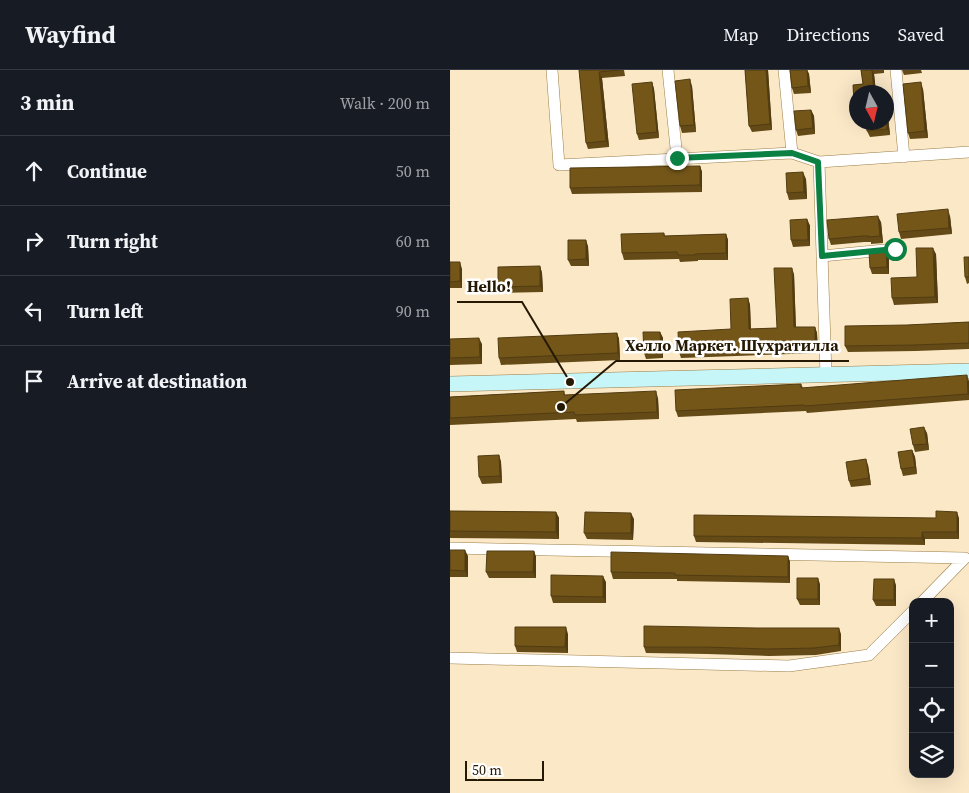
<!DOCTYPE html>
<html lang="en">
<head>
<meta charset="utf-8">
<style>
	:root { --surface:#171b24; --page:#242831; --text:#f1f3f6; --muted:#9ea1a6; --line:#363941 }
	body { margin:0; font-family:"Source Serif 4",serif; background:var(--page); color:var(--text) }
	.controls { position:absolute; right:15px; bottom:15px; display:grid; overflow:hidden; border-radius:10px; box-shadow:0 5px 20px #0002 }
	.controls button { width:45px; height:45px; display:grid; place-items:center; padding:0; border:0; border-bottom:1px solid var(--line); background:var(--surface); color:var(--text); font:25px sans-serif }
	.compass { position:absolute; left:399px; top:15px; width:45px; height:45px; border-radius:50%; background:var(--surface); box-shadow:0 5px 20px #0002; rotate:172deg }
	.scale { position:absolute; left:15px; bottom:12px; width:79px; box-sizing:border-box; padding-left:5px; border:2px solid #251903; border-top:0; font-size:14px; line-height:18px; white-space:nowrap; color:#251903; -webkit-text-stroke:4px #fff; paint-order:stroke }
	.stop { position:absolute; width:15px; height:15px; margin:-11px; border:4px solid #0b8043; border-radius:50%; background:#fff }
	.stop.end { background:#0b8043; border-color:#fff; box-shadow:0 1px 5px #0008 }
	.list { margin:0; padding:0; list-style:none }
	h2 { display:flex; justify-content:space-between; align-items:center; height:65px; margin:0; padding:0 20px; font-size:21px }
	h2 small { font-size:16px; font-weight:400; color:var(--muted) }
	.list li { display:grid; grid-template-columns:32px 1fr auto; gap:15px; align-items:center; box-sizing:border-box; height:70px; padding:0 20px; border-top:1px solid var(--line) }
	.list b { display:block; font-size:19px; white-space:nowrap }
	.list em { font-size:16px; font-style:normal; color:var(--muted) }
	.icon { flex:none; width:28px; height:28px; fill:none; stroke:currentColor; stroke-width:2; stroke-linecap:round; stroke-linejoin:round }
	.map { position:relative; flex:none; width:519px; height:723px; overflow:hidden }
	header { display:flex; align-items:center; gap:30px; box-sizing:border-box; height:70px; padding:0 25px; background:var(--surface); border-bottom:1px solid var(--line) }
	header strong { font-size:24px }
	nav { display:flex; gap:28px; margin-inline-start:auto; font-size:18px }
	main { display:flex }
	aside { flex:1; background:var(--surface) }
	.map>svg:first-child { display:block }
	.lines { fill:none; stroke-linecap:round; stroke-linejoin:round }
	.street-casing { stroke:#9b7e48; stroke-width:12 }
	.secondary-casing { stroke:#9b7e48; stroke-width:16 }
	.street { stroke:#fff; stroke-width:11 }
	.secondary { stroke:#c7f6f9; stroke-width:15 }
	.wall { fill:#644a16 }
	.shaded-wall { fill:#513c12 }
	.building { fill:#745619; stroke:#513c12 }
	.route { stroke:#0b8043; stroke-width:6 }
	.leader { fill:none; stroke:#251903; stroke-width:2 }
	.callout-dot { fill:#251903; stroke:#fff; stroke-width:2 }
	.callout-label { font-size:16px; text-anchor:middle; font-weight:bold; fill:#251903; stroke:#fff; stroke-width:5; stroke-linejoin:round; paint-order:stroke }
</style>
</head>
<body>
<header>
<strong>Wayfind</strong>
<nav><a>Map</a><a>Directions</a><a>Saved</a></nav>
</header>
<main>
<aside>
<h2>3 min<small>Walk · 200 m</small></h2>
<ul class="list">
<li><svg class="icon" aria-label="ahead" viewBox="0 0 24 24"><path d="M12 20V5M6 11l6-6 6 6"/></svg><div><b>Continue</b></div><em>50 m</em></li>
<li><svg class="icon" aria-label="right" viewBox="0 0 24 24"><path d="M7 20v-9h11M14 6l5 5-5 5"/></svg><div><b>Turn right</b></div><em>60 m</em></li>
<li><svg class="icon" aria-label="left" viewBox="0 0 24 24"><path d="M17 20v-9H6M10 6l-5 5 5 5"/></svg><div><b>Turn left</b></div><em>90 m</em></li>
<li><svg class="icon" aria-label="arrive" viewBox="0 0 24 24"><path d="M6 21V4h12l-3 4 3 4H6"/></svg><div><b>Arrive at destination</b></div></li>
</ul>
</aside>
<div class="map">
<svg width="519" height="723" viewBox="0 0 519 723">
	<rect width="100%" height="100%" fill="#fbe8c7"/>
	<g class="lines">
		<defs>
			<path id="street" d="M102,0L109,95L342,83L369,92L519,82
				M218,0L227,88
				M334,0L342,83
				M446,0L454,87
				M369,92L376,305
				M372,186L445,179
				M0,478L515,488
				M472,532L515,488
				M0,588L339,596L419,585L463,541"/>
			<path id="secondary" d="M0,314L519,301"/>
		</defs>
		<!-- street casing -->
		<use href="#street" class="street-casing"/>
		<!-- secondary casing -->
		<use href="#secondary" class="secondary-casing"/>
		<!-- street -->
		<use href="#street" class="street"/>
		<!-- secondary -->
		<use href="#secondary" class="secondary"/>
	</g>
	<!-- wall -->
	<path class="wall" d="M129,0H174L175,6L152,8L159,77L138,79L136,73Z
		M295,0H318L322,60L302,62L299,56Z
		M340,0H357L359,4L361,23L344,24L342,18Z
		M411,0H434V3L424,4L426,22H406V39L404,33L403,15L413,14Z
		M452,0H471L472,3L454,5Z
		M202,12L204,19L209,68L189,70L187,64Z
		M242,16L246,62L232,63L230,56Z
		M473,19L478,68L460,69L458,63Z
		M361,40L364,46L365,64L348,66L346,60Z
		M438,47L440,65L420,67L417,61Z
		M250,96L252,102V122L122,124L120,118Z
		M356,109L357,129L339,130L337,123Z
		M500,146L502,164L451,169L449,162Z
		M357,149L360,156V176L343,177L341,170Z
		M431,152L433,173L421,174V172H414L381,175L379,169Z
		M214,163L215,166L276,164L278,170V190H248V191L230,192L229,189L174,190L172,183Z
		M138,176L139,196H121L118,190Z
		M486,184L488,233L444,235L442,228L467,207Z
		M439,187V204H422L420,198Z
		M519,187V213L517,214L515,207Z
		M0,192L12,199V218H0Z
		M90,196L92,203L93,222L51,223L48,217Z
		M344,204L346,257H365L367,263L368,283L231,288L229,282L281,259L298,228L300,235L301,259L327,258Z
		M519,252V279L466,281L398,282L395,276L457,255Z
		M210,262L213,268V288L196,289L194,283Z
		M167,263L169,269L170,290L51,295L49,288Z
		M0,269L32,274V294L0,295Z
		M519,311V330L357,343L356,341L228,347L226,341L351,314L353,318Z
		M114,321L115,325L208,328L209,349L127,352L126,349L0,355V327Z
		M477,363L479,380L465,382L463,375Z
		M462,380L465,387L467,404L453,406L451,399Z
		M49,385L51,392L52,413L32,414L29,407Z
		M418,395L421,415L401,417L399,411Z
		M0,441L106,442L109,448V469L0,468Z
		M509,448V469H475V475L246,472L244,466Z
		M184,449L183,470L137,469L134,463Z
		M0,480L18,486V507H0Z
		M84,481L86,487V508H39L36,502Z
		M338,486L340,492V513L227,511V509H163L161,502Z
		M156,512V533H103L101,526Z
		M370,514V535H350L347,529Z
		M446,515V536H426L423,530Z
		M118,564V583L67,582L65,576Z
		M391,564V581L366,585L319,586L257,584L196,583L194,577Z"/>
	<!-- shaded-wall -->
	<path class="shaded-wall" d="M316,0H318L322,60L320,54Z
		M357,0L359,4L361,23L358,16Z
		M422,0L424,4L426,22H424Z
		M149,2L152,8L159,77L156,71Z
		M240,9L242,16L246,62L244,55Z
		M202,12L204,19L209,68L207,62Z
		M471,12L473,19L478,68L475,61Z
		M361,40L364,46L365,64L363,58Z
		M436,42L438,47L440,65L437,59Z
		M250,96L252,102V122L250,115Z
		M353,102L356,109L357,129L354,122Z
		M498,139L500,146L502,164L499,158Z
		M428,146L431,152L433,173L430,166Z
		M357,149L360,156V176L358,170Z
		M276,164L278,170V190L276,183Z
		M136,170L138,176L139,196L136,189Z
		M483,178L486,184L488,233L485,227Z
		M436,181L439,187V204L437,197Z
		M10,192L12,199V218L10,211Z
		M90,196L92,203L93,222L90,216Z
		M342,198L344,204L346,264L344,257Z
		M298,228L300,235L301,265L299,259Z
		M365,257L367,263L368,283L365,277Z
		M210,262L213,268V288L211,282Z
		M167,263L169,269L170,290L168,283Z
		M29,268L32,274V294L30,287Z
		M517,305L519,311V326L518,324Z
		M206,321L208,328L209,349L207,342Z
		M474,357L477,363L479,380L477,374Z
		M462,380L465,387L467,404L465,397Z
		M49,385L51,392L52,413L50,406Z
		M416,389L418,395L421,415L419,408Z
		M106,442L109,448V469L106,462Z
		M507,442L509,448V469L507,462Z
		M181,443L184,449L183,470L181,463Z
		M472,462L475,469V475L472,468Z
		M15,480L18,486V507L15,501Z
		M84,481L86,487V508L83,502Z
		M338,486L340,492V513L338,507Z
		M153,506L156,512V533L153,527Z
		M368,508L370,514V535L368,529Z
		M444,509L446,515V536L444,530Z
		M116,557L118,564V583L115,577Z
		M389,558L391,564V581L389,575Z"/>
	<!-- building -->
	<path class="building" d="M129,0H170L149,2L156,71L136,73Z
		M295,0H316L320,54L299,56Z
		M340,0H357L358,16L342,18Z
		M411,0H422L424,22H406V33H404L403,15L413,14Z
		M240,9L244,55L230,56L225,11Z
		M202,12L207,62L187,64L182,14Z
		M471,12L475,61L458,63L453,14Z
		M361,40L363,58L346,60L344,41Z
		M436,49L437,59L417,61L416,52H436Z
		M250,96V115L120,118V98Z
		M353,102L354,122L337,123L336,103Z
		M498,139L499,158L449,162L447,144Z
		M428,146L430,166L419,167V166H412L379,169L377,150Z
		M357,149L358,170H341L340,150Z
		M214,163V166L276,164V183L245,184V185H228L227,182L172,183L171,164Z
		M118,170H136V189L118,190Z
		M466,178H483L485,227L442,228L441,208L467,207Z
		M436,181L437,197L420,198L419,182Z
		M514,187H519V207H515Z
		M0,192H10V211L0,212Z
		M90,196V216L48,217V197Z
		M324,198H342L344,257H365V277L229,282L228,262L281,259L280,229L298,228L299,259L327,258Z
		M519,252V273L464,275L395,276V256L457,255Z
		M193,262H210L211,282L194,283Z
		M167,263L168,283L49,288L48,268Z
		M29,268L30,287L0,288V269Z
		M517,305L518,324L355,336L354,335L226,341L225,320L351,314V318Z
		M114,321V325L206,321L207,342L125,345L124,342L0,348V327Z
		M474,357L477,374L463,375L460,359Z
		M462,380L465,397L451,399L448,382Z
		M49,385L50,406L29,407L28,386Z
		M416,389L419,408L399,411L396,392Z
		M0,441L106,442V462L0,461Z
		M486,441L507,442V462H472V468L244,466V445L486,448Z
		M135,442L181,443V463H134Z
		M0,480H15V501L0,500Z
		M37,481H84L83,502H36Z
		M161,482L338,486V507L225,505V503L161,502Z
		M101,505L153,506V527L101,526Z
		M347,508H368V529H347Z
		M424,509H444V530H423Z
		M194,556L307,558H389V575L364,578L316,579L255,577H194Z
		M65,557H116L115,577L65,576Z"/>
	<g class="lines">
		<!-- route -->
		<path class="route" d="M227,88L342,83L368,92L372,186L445,179"/>
	</g>
	<!-- callouts -->
	<path class="leader" d="M120 312L72 232H7M111 337L166 291H399"/>
	<g class="callout-dot">
		<circle cx="120" cy="312" r="5"/>
		<circle cx="111" cy="337" r="5"/>
	</g>
	<g class="callout-label">
		<text x="39" y="222">Hello!</text>
		<text x="282" y="281">Хелло Маркет. Шухратилла</text>
	</g>
</svg>
<div class="controls">
<button>+</button>
<button>−</button>
<button><svg class="icon" aria-label="locate" viewBox="0 0 24 24"><circle cx="12" cy="12" r="6"/><path d="M12 2v4M12 18v4M2 12h4M18 12h4"/></svg></button>
<button><svg class="icon" aria-label="layers" viewBox="0 0 24 24"><path d="M12 4l9 5-9 5-9-5zM3 14l9 5 9-5"/></svg></button>
</div>
<svg class="compass" viewBox="-18 -18 36 36"><path d="M0-13l5 13h-10z" fill="#e53935"/><path d="M0 13l5-13h-10z" fill="#9ea1a6"/></svg>
<div class="scale">50 m</div>
<div class="stop" style="left:445px;top:179px"></div>
<div class="stop end" style="left:227px;top:88px"></div>
</div>
</main>
</body>
</html>
